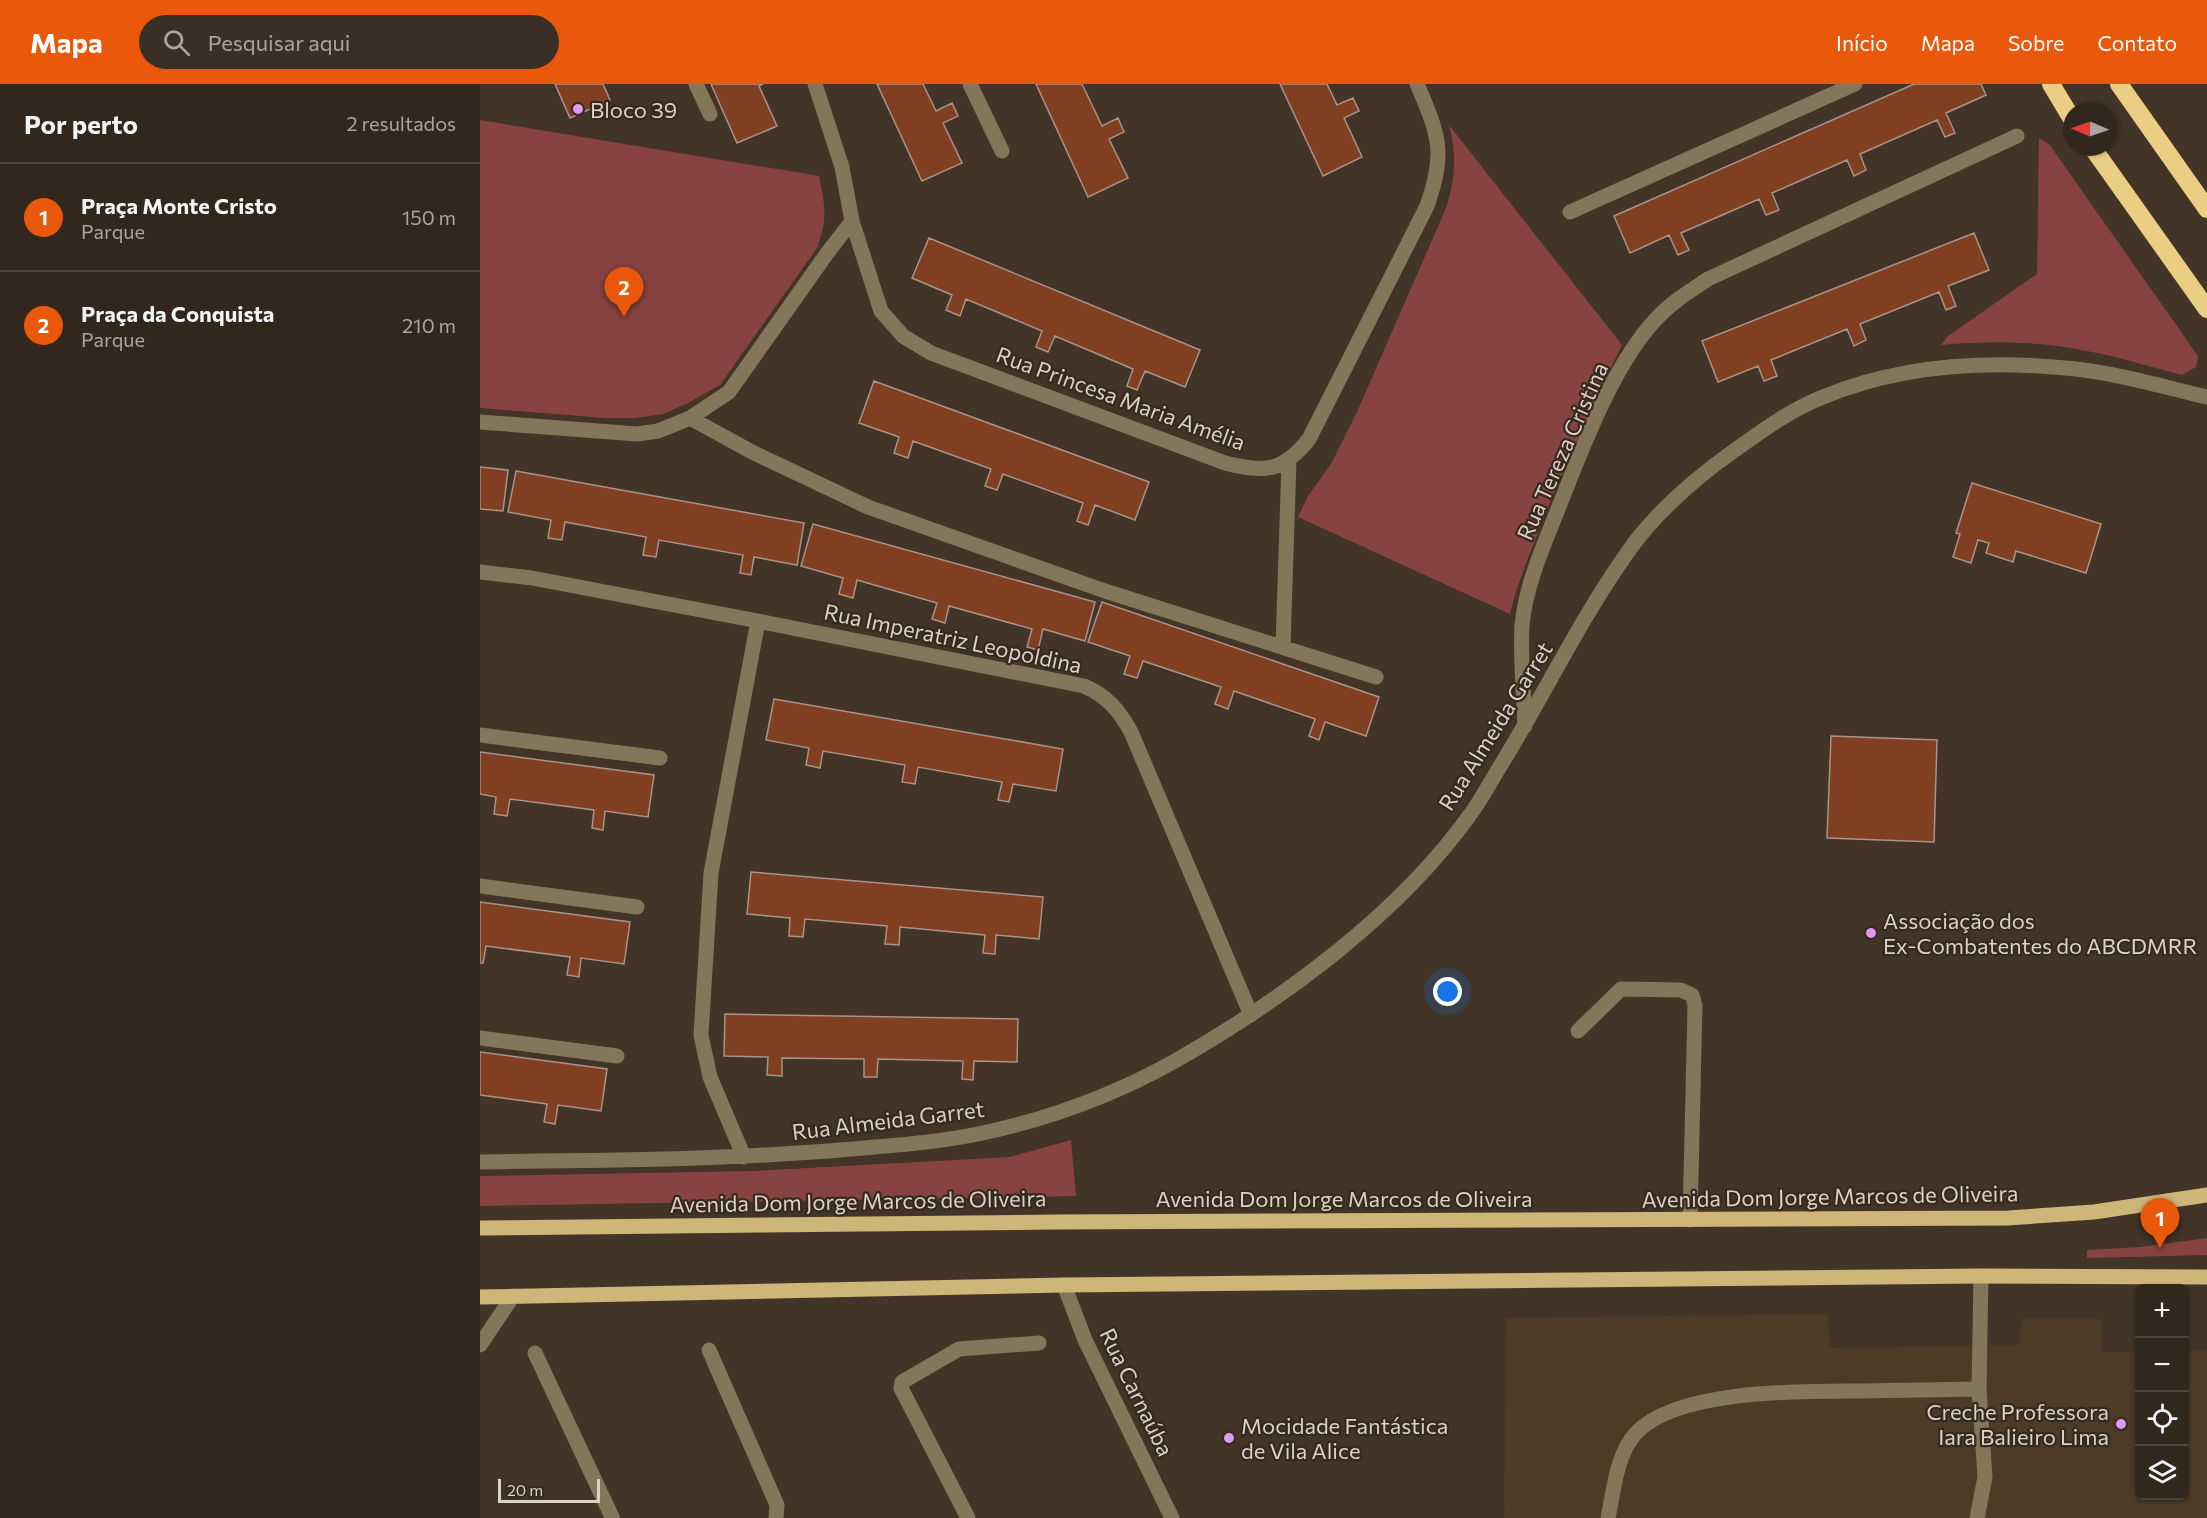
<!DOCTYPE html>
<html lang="pt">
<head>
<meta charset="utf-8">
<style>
	:root { --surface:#32271c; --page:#3a2f25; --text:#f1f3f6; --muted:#a8a5a3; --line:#4d443b; --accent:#ea580c }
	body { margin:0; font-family:Commissioner,sans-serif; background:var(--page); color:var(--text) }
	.controls { position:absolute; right:18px; bottom:18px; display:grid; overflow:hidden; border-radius:9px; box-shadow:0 2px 4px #0004 }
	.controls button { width:54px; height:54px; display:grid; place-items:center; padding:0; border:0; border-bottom:2px solid var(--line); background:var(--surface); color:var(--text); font:30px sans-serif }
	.compass { position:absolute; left:1583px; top:18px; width:54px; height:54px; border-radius:50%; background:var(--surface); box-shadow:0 2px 4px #0004; rotate:272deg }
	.scale { position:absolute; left:18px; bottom:15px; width:102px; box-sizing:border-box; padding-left:6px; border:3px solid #dad1c9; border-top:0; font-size:16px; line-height:21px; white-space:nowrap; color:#dad1c9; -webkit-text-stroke:4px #372a1d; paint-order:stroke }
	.you { position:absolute; left:968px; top:908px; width:21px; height:21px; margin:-15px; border:4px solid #fff; border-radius:50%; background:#1a73e8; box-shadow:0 0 0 9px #1a73e833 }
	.badge { display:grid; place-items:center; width:39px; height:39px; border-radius:50%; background:var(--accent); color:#fff; font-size:20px; font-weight:700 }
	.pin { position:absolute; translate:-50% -50px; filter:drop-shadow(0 2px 3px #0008) }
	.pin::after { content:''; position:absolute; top:32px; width:21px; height:18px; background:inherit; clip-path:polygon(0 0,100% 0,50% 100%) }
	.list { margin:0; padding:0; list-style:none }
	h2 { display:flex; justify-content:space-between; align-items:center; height:78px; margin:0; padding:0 24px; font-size:26px }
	h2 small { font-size:20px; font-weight:400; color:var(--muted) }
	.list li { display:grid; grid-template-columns:39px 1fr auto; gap:18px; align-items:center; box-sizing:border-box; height:108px; padding:0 24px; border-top:2px solid var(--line) }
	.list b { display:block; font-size:22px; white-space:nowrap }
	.list p { margin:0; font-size:20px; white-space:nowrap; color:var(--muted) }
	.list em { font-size:20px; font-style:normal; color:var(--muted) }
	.icon { flex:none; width:33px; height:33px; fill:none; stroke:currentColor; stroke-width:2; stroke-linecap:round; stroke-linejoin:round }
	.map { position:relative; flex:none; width:1727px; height:1434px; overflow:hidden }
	header { display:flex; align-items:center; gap:36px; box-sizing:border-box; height:84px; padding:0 30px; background:var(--accent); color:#fff }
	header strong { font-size:28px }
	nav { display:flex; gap:33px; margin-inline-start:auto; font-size:21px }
	.search { width:420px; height:54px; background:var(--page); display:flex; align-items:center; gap:15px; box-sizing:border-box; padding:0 21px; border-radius:33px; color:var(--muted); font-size:22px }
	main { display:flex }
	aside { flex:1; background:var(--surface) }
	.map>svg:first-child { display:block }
	.built { fill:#4d3a27 }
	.green { fill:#874342 }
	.building { fill:#803f21; stroke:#a9938a; stroke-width:1.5 }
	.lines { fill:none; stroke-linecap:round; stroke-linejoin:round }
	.minor { stroke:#83765a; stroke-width:15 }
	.major { stroke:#ceb578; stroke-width:15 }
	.highway { stroke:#ebcd83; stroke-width:18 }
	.poi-dot { fill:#dd99f4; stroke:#372a1d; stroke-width:2 }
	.labels { text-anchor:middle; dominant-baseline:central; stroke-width:4.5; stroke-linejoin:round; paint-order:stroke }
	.poi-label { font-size:22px; fill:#dad1c9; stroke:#372a1d; text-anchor:start }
	.street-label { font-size:22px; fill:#dad1c9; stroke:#372a1d }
</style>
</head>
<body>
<header>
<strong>Mapa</strong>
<div class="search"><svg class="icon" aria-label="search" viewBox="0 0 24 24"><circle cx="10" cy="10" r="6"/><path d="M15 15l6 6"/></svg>Pesquisar aqui</div>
<nav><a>Início</a><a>Mapa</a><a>Sobre</a><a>Contato</a></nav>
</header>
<main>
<aside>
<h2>Por perto<small>2 resultados</small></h2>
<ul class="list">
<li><span class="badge">1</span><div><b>Praça Monte Cristo</b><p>Parque</p></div><em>150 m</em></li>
<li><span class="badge">2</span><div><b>Praça da Conquista</b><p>Parque</p></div><em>210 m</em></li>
</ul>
</aside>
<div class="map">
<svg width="1727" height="1434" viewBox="0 0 1727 1434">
	<rect width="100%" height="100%" fill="#423426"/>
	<!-- built -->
	<path class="built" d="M1348,1230L1350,1264L1539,1261L1542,1235H1622V1268H1659L1660,1412H1704L1705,1267H1727V1434H1024L1026,1234Z"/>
	<!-- green -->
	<path class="green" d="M0,36L339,92C345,122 348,134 337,164L240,301L208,319L183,330L155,334H124L0,324Z
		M969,41L1142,261C1113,321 1085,381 1060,443C1049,472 1037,500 1030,530L818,433L828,412L851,380L877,328L966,124C975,97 977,70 969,41Z
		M1559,54L1569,60L1718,272L1716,283L1702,291C1665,281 1628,270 1590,264C1547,257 1504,257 1461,261L1468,252L1557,190Z
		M591,1056L596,1112L0,1122V1092L273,1087L530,1073Z
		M1727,1154V1171L1607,1174V1166L1660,1163Z"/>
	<!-- building -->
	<path class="building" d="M75,0H123L130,16L90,34Z
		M231,0H283L279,2L297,42L257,59Z
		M397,0H443L456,27L472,19L478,32L463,39L482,79L442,97Z
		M556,0H602L622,42L638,34L644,48L629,55L648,94L608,113Z
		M800,0H847L857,21L873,14L879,27L864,34L882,73L843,92Z
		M1434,0H1501L1506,11L1466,29L1475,49L1465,53L1457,36L1380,70L1386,86L1374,92L1367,76L1292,109L1299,126L1286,131L1279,115L1201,149L1209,166L1198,171L1189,151L1150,169L1134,132Z
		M1494,149L1509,186L1468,202L1476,222L1466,226L1459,208L1380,240L1386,256L1374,262L1367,245L1291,276L1297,292L1284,297L1278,282L1238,298L1222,257Z
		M449,154L720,266L705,303L665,287L657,306L647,302L653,285L575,252L568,268L556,263L562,247L486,215L480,232L466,226L472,211L432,194Z
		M394,297L669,398L655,436L615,421L608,441L597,437L603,419L523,390L517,406L505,402L511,385L433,357L428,374L414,369L419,353L379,339Z
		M0,383L28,386L23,427L0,425Z
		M36,387L324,439L317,481L274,473L271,491L260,489L263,471L179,456L176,473L163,471L166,453L85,438L82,456L68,454L71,436L28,428Z
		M1492,399L1621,440L1606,489L1536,467L1533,478L1506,469L1509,459L1498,456L1491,479L1473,473L1480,450L1476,449Z
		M333,440L615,518L605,557L563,545L558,566L547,563L552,545L469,522L465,539L452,535L457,519L377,496L373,514L359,510L363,494L321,482Z
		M622,518L899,613L886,652L845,638L839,656L829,652L835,635L754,607L748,625L735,620L741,603L663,577L657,594L644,590L650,572L608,558Z
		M294,615L583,665L576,707L533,700L529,718L518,716L522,698L438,683L435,700L422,698L425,681L343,667L340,684L326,681L329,664L286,656Z
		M1351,652L1457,656L1454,758L1347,754Z
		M0,668L174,691L168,733L125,727L123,746L112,744L114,726L30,715L27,732L14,730L16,713L0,710Z
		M271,788L563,813L559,855L516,851L515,870L503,869L505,851L420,843L419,861L405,860L407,842L325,835L323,853L309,852L310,834L267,830Z
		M0,818L150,838L144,880L101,874L99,893L87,891L90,873L6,862L3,879H0Z
		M245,930L538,935L537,978L494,977L493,996L482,995L483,977L398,975L397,993H384V975L302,974V992L287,991L288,973L244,972Z
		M0,968L127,985L121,1027L78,1021L75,1040L64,1038L67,1020L0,1011Z"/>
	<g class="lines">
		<!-- minor -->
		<path class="minor" d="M216,0L230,30
			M335,0L362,83L372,137L401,227L423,252L451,269L745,379C785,389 803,388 829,355L947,122C966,68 959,51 937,0
			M490,0L522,67
			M1090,128L1375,0
			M210,334L272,368L388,423L625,507L896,593
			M0,338L157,350L178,347L210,334L249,308L348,168L372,137
			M0,488L52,494L278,537L604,602C627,612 639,626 651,648L771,931
			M803,562L809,377
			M1045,642C1044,611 1040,571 1042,541C1046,499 1065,459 1080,420C1103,362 1134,279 1177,234C1192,218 1210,207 1228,195L1537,52
			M0,651L180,674
			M0,802L157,823
			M1098,947L1141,905L1201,906L1212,911L1215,921L1210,1136
			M0,954L137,972
			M264,1073L230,993L221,951L231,789L278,537
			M0,1078C120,1076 240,1076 360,1066C407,1062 456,1059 503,1049C568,1035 636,1010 695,977C802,916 920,830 992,728C1002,714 1010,699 1019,684C1062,615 1098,539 1145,472C1174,429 1214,395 1255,366C1283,346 1312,325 1343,313C1422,280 1513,276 1596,285C1640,290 1684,303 1727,313
			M584,1201L605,1256L692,1434
			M0,1261L33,1212
			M229,1266L297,1421L296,1434
			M55,1269L132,1433
			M488,1434L421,1304L422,1298L479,1265L559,1259
			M1128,1434C1134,1406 1136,1371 1156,1349C1197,1305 1323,1307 1381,1307C1420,1306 1460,1306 1499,1305
			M1497,1434L1505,1393L1499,1305L1501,1192"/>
		<!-- major -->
		<path class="major" d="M0,1144L575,1138L1528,1134L1614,1128L1727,1111
			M0,1213L584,1201L1501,1192L1727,1193"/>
		<!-- highway -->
		<path class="highway" d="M1571,0L1592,35
			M1639,0L1727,125
			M1612,63L1727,225"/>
	</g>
	<!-- markers -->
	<g class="poi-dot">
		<circle cx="98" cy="25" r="6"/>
		<circle cx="1391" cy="849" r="6"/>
		<circle cx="1641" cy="1340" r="6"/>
		<circle cx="749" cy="1354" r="6"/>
	</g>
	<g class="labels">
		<!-- poi labels -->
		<g class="poi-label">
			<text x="110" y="25">Bloco 39</text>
			<text x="1403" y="836">Associação dos<tspan x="1403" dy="25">Ex-Combatentes do ABCDMRR</tspan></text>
			<text x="1629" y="1327" text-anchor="end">Creche Professora<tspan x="1629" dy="25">Iara Balieiro Lima</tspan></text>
			<text x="761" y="1341">Mocidade Fantástica<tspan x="761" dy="25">de Vila Alice</tspan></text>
		</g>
		<!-- street labels -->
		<g class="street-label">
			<text transform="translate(641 314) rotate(20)">Rua Princesa Maria Amélia</text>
			<text transform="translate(1082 367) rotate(-66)">Rua Tereza Cristina</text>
			<text transform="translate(473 554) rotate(12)">Rua Imperatriz Leopoldina</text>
			<text transform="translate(1015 642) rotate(-58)">Rua Almeida Garret</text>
			<text transform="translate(408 1036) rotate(-7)">Rua Almeida Garret</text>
			<text transform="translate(1350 1112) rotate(-1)">Avenida Dom Jorge Marcos de Oliveira</text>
			<text x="864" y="1114">Avenida Dom Jorge Marcos de Oliveira</text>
			<text transform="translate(378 1117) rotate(-1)">Avenida Dom Jorge Marcos de Oliveira</text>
			<text transform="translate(657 1308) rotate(64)">Rua Carnaúba</text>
		</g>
	</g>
</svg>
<div class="controls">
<button>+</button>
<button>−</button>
<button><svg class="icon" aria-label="locate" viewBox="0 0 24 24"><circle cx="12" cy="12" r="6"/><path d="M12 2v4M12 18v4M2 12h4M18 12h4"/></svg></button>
<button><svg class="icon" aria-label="layers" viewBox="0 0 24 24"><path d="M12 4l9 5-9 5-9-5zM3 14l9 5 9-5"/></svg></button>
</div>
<svg class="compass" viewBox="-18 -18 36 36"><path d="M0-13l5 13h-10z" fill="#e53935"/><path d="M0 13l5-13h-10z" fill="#a8a5a3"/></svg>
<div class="scale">20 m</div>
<div class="you"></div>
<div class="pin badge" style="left:1680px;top:1164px">1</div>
<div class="pin badge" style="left:144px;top:233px">2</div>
</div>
</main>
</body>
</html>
